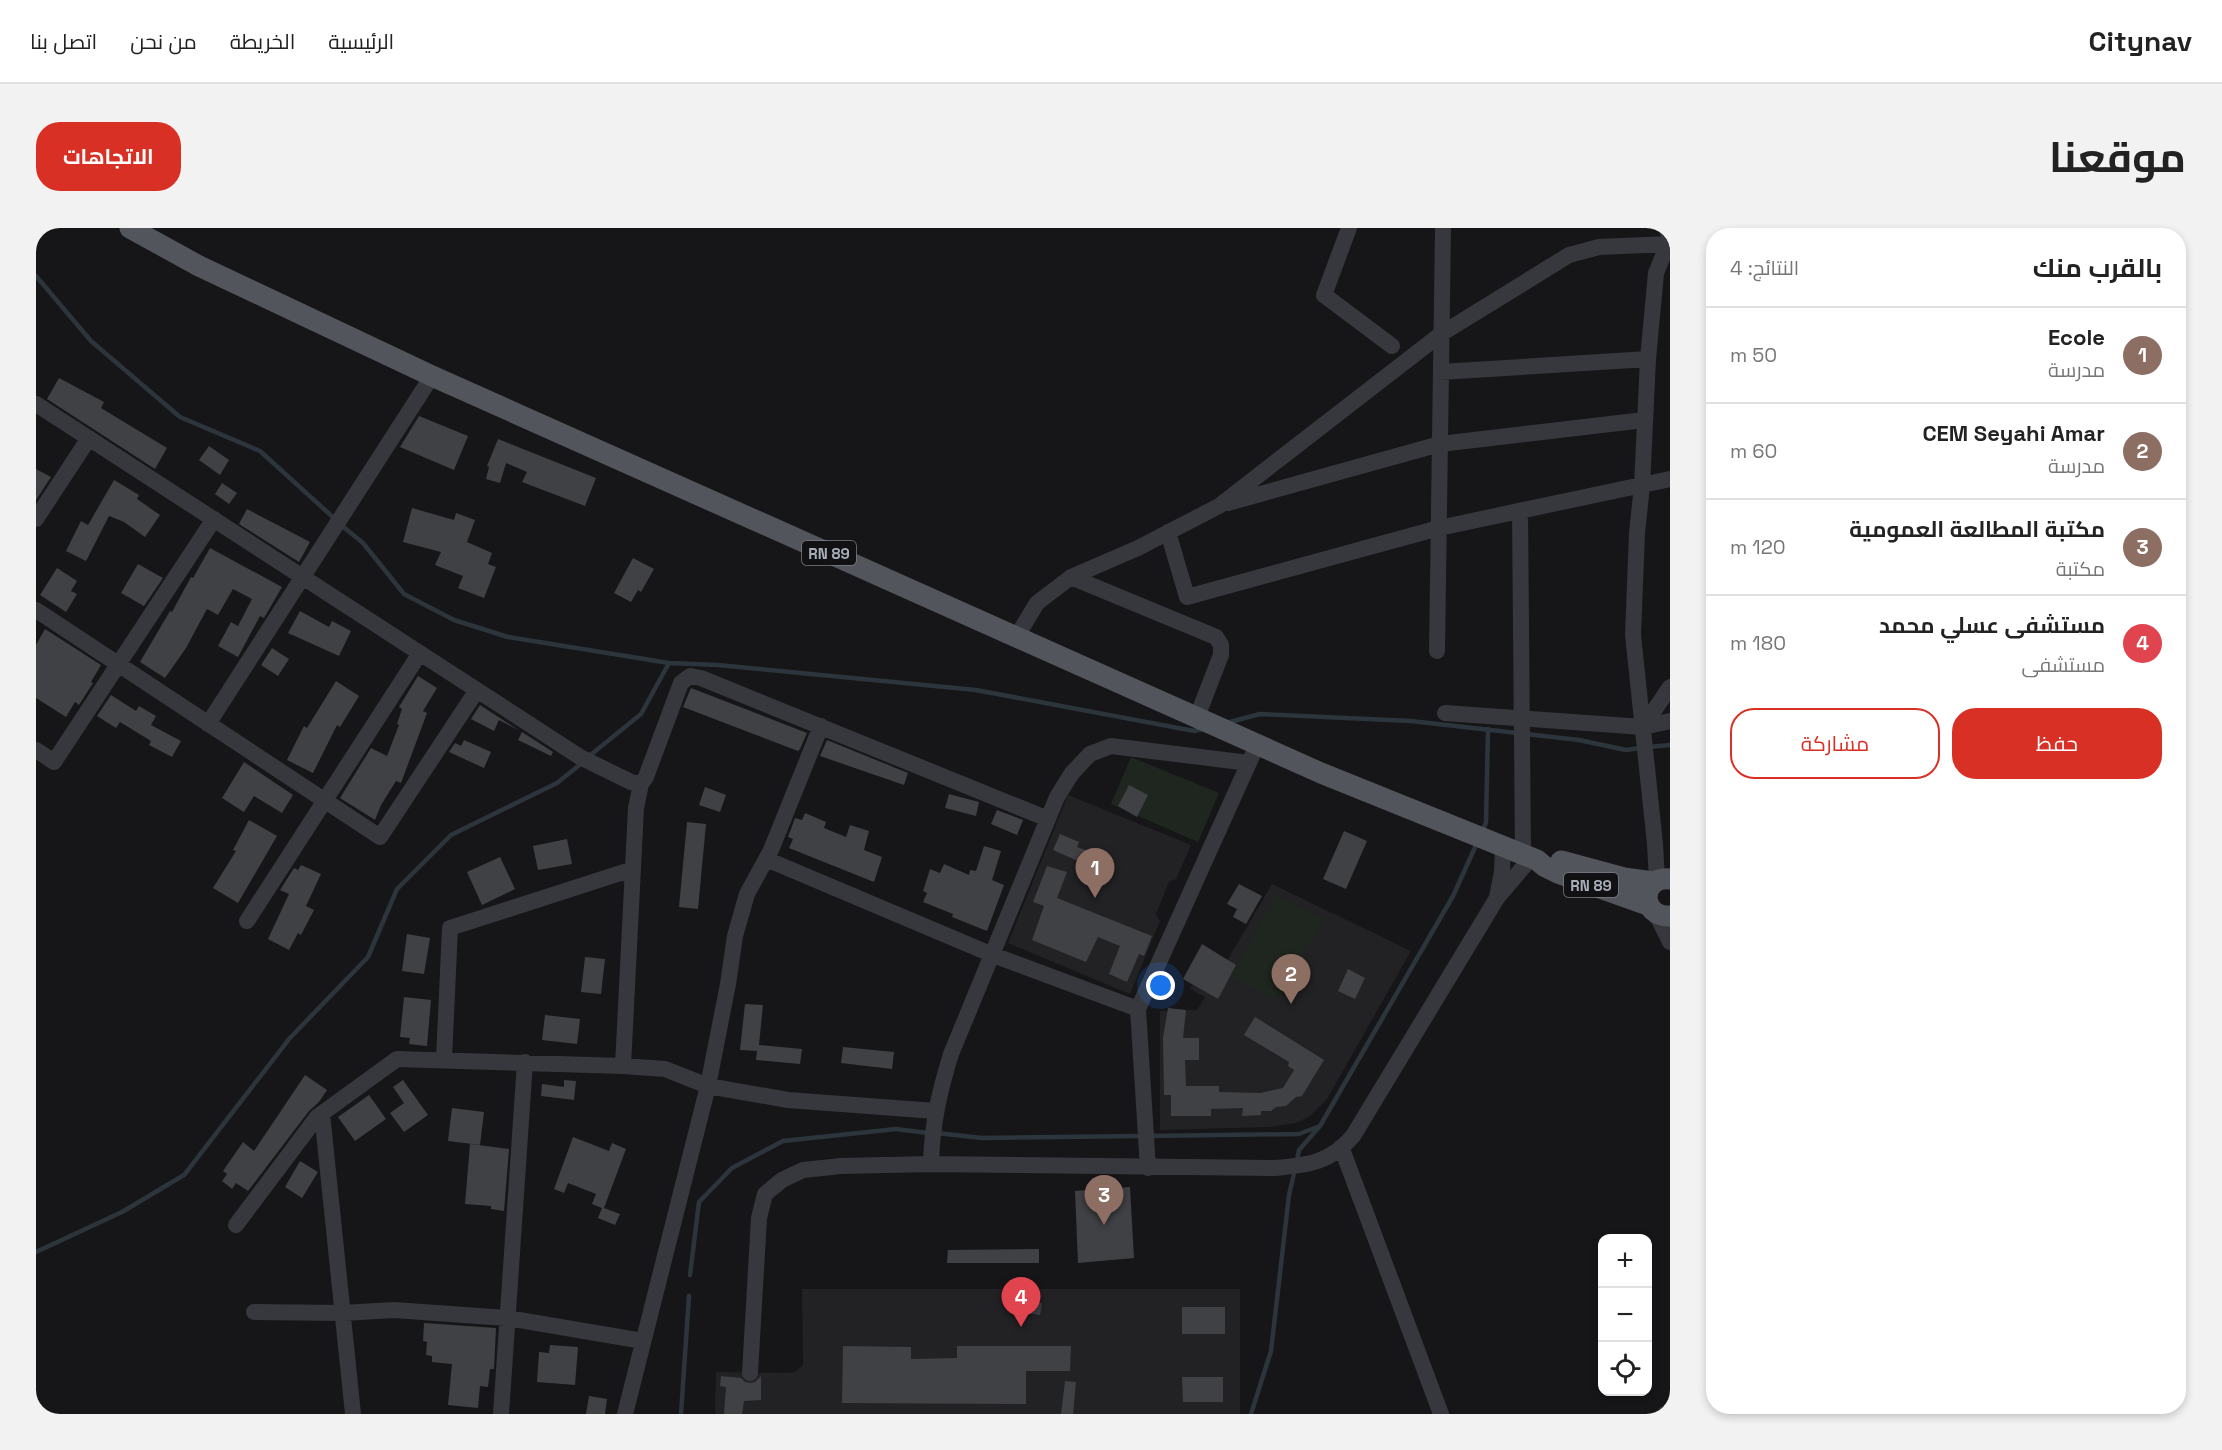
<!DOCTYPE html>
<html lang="ar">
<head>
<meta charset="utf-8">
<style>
	:root { --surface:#fff; --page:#f2f2f2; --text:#222; --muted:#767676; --line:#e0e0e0; --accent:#d93025 }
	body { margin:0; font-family:"Space Grotesk",Cairo,sans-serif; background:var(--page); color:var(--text); direction:rtl }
	.controls { position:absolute; right:18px; bottom:18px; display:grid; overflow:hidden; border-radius:12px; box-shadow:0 3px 9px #0003 }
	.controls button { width:54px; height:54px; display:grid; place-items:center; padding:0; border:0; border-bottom:2px solid var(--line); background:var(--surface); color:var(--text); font:30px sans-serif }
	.you { position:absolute; left:1125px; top:758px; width:21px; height:21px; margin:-15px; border:4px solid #fff; border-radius:50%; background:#1a73e8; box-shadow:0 0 0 9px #1a73e833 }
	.badge { display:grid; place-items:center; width:39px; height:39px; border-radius:50%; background:var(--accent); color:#fff; font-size:20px; font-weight:700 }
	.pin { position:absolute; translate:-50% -50px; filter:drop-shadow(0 2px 3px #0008) }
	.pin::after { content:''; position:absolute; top:32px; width:21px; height:18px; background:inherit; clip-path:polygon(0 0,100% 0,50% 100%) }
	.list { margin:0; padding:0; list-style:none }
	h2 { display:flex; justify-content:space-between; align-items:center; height:78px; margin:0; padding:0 24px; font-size:26px }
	h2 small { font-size:20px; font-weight:400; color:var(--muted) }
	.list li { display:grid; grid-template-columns:39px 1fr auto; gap:18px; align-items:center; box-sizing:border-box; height:96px; padding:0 24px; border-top:2px solid var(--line) }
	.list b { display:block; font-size:22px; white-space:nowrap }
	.list p { margin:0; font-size:20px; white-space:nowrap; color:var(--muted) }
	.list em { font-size:20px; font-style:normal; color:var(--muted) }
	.actions { display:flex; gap:12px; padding:18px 24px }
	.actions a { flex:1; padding:14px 0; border:2px solid var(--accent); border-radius:24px; text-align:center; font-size:21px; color:var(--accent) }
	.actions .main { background:var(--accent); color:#fff }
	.icon { flex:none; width:33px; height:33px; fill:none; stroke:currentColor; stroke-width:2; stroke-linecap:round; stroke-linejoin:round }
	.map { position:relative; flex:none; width:1634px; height:1186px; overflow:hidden; direction:ltr; border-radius:24px }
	header { display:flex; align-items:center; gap:36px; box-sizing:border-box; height:84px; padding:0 30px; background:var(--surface); border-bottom:2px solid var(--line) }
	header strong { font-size:28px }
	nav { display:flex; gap:33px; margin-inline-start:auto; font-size:21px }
	.intro { display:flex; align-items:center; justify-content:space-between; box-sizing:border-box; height:144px; padding:0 36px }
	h1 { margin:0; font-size:42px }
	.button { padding:15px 27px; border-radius:24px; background:var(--accent); color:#fff; font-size:21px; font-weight:700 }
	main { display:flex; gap:36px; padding:0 36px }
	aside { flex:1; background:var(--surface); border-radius:24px; box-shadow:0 3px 9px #0003 }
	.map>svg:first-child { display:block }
	.built { fill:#222225 }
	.green { fill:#1e261f }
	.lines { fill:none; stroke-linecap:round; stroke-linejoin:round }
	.stream { stroke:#2c353c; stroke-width:4.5 }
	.building { fill:#404145 }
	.minor { stroke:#37383d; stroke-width:16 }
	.major { stroke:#53555c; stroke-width:21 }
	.labels { text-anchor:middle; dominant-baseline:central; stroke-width:6; stroke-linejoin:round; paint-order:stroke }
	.shield { fill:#111113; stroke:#7b7e86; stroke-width:1.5 }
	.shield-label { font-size:15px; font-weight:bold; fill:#a8adb8 }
</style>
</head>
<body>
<header>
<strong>Citynav</strong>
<nav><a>الرئيسية</a><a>الخريطة</a><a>من نحن</a><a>اتصل بنا</a></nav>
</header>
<div class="intro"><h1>موقعنا</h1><a class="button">الاتجاهات</a></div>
<main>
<aside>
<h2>بالقرب منك<small>النتائج: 4</small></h2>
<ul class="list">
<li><span class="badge" style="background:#8d6e63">1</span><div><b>Ecole</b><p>مدرسة</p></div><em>50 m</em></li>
<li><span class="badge" style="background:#8d6e63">2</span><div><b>CEM Seyahi Amar</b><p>مدرسة</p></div><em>60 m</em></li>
<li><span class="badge" style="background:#8d6e63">3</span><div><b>مكتبة المطالعة العمومية</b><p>مكتبة</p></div><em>120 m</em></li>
<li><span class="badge" style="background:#e0444e">4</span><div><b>مستشفى عسلي محمد</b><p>مستشفى</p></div><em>180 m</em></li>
</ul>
<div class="actions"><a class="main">حفظ</a><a>مشاركة</a></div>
</aside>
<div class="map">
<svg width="1634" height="1186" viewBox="0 0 1634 1186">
	<rect width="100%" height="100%" fill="#161618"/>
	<!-- built -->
	<path class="built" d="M1032,567L1155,617L1140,651L1133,654L1120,686L1124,693L1094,766L972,715Z
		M1236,656L1375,723L1291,871L1274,888L1260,895L1233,899L1124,902V783L1161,782L1169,769L1154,761L1173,724L1191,733Z
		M766,1061H1204V1186H679L680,1144L751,1145L759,1144L767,1137Z"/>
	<!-- green -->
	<path class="green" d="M1095,529L1183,565L1162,614L1075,576Z
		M1240,667L1287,691L1241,774L1194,749Z"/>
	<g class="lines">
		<!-- stream -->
		<path class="stream" d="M0,48L55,113L144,189L224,223L299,291
			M305,297L327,315L368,366L418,392L472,409L633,435L682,437L940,462L1158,503L1167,501
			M1190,495L1224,486L1375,493L1543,512L1590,522L1604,520
			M1613,519L1634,517
			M552,529L605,486L633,435
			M1446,605L1450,594L1452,501
			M901,905L946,910L1105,908
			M1113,908L1263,906L1284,898L1417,668L1441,615
			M1261,933L1263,922L1284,898
			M0,1024L86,984L148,947L253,811L332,729L361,661L415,607L521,555L546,535
			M654,1047L663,974L696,940L747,913L860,901L892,905
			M645,1186L653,1068
			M1215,1186L1235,1123L1253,967L1259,941"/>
	</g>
	<!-- building -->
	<path class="building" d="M23,150L68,174L65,180L131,220L119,241L11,171Z
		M383,188L432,208L418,242L364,219Z
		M462,211L560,250L549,278L486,254L491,244L470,235L464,255L450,251L453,239L451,238Z
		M173,218L193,232L184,247L163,232Z
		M0,241L15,249L0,272Z
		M78,252L103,267L101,271L124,287L109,309L88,294L73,288L50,333L30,323L45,293L52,297Z
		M186,255L201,265L193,276L179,266Z
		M376,280L418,292L420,285L439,292L431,314L456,325L452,336L460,339L448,370L422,360L427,348L399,337L405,324L367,314Z
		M211,281L274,314L263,334L203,296Z
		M174,320L246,359L228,390L224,388L202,429L182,418L195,394L202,398L216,371L197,361L182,387L171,381L150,420L129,450L104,434L134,383L136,384L155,349L157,350Z
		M597,330L618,341L605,364L602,362L595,374L578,365Z
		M102,336L127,350L108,378L85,365Z
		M21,340L41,353L35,363L41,366L30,384L4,367Z
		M264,383L293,399L296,393L315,403L303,428L252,405Z
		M9,401L65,437L55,454L57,455L43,477L39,474L30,489L0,470V417Z
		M236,420L253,431L242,448L225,437Z
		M382,448L401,460L387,483L391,485L365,555L360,553L345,577L339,592L304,570L335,520L351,528L363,497L361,496L366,481L363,479Z
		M300,453L323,468L304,499L301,497L277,545L251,532L268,498L271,500Z
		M655,460L771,505L764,521L762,523L647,479Z
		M75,467L100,483L103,478L120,488L115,497L145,513L136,529L113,517L115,513L84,494L80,500L61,488Z
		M444,477L484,503L463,492L458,503L435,491Z
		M486,504L517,524L515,528L482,512Z
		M428,512L455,524L448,540L413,524L419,515L425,518Z
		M791,512L872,545L868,557L784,528Z
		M208,534L257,567L246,585L218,568L208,584L186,570Z
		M1093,557L1112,567L1101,589L1082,578Z
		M669,559L690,567L684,584L663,577Z
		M913,566L943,574L940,588L909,580Z
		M961,582L987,592L981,607L955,596Z
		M769,585L790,594L788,600L810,609L814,597L833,603L828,622L846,629L838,654L753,620L757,611L752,609L759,590L766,592Z
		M213,592L241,608L202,675L177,660L200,623L197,622Z
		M651,594L670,596L662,681L643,679Z
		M1308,603L1331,613L1310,661L1287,651Z
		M1024,606L1043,614L1041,619L1066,628L1061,642L1041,635L1042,633L1017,622Z
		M531,611L536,636L502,642L497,618Z
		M948,618L965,623L956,652L968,657L951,703L916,689L917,686L887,674L891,665L887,663L894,641L904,645L908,636L933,647L934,642L940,643Z
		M464,629L479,661L446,677L431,644Z
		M265,637L285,646L270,678L278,682L265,707L262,705L253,722L232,711L253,666L244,662L258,640L262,642Z
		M1011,638L1031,644L1021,670L1116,708L1108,728L1103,726L1091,754L1073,746L1084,718L1062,709L1050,734L996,712L1008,678L997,674Z
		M1203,656L1226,668L1210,696L1197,689L1201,681L1191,676Z
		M371,706L394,710L388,746L366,743Z
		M1166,716L1200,737L1182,771L1147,751Z
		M549,729L569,731L565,766L545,764Z
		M1312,741L1329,750L1319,771L1302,763Z
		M368,769L395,772L391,818L373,816L374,810L364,809Z
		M709,776L727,777L723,817L766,821L764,836L720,832L721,823L704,822Z
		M1132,780L1150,782L1147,810H1163V832H1149L1150,858H1183V864L1224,865L1247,860L1258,842L1252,838L1253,834L1208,807L1219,789L1288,832L1266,868L1260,869L1250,878L1240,879L1235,883H1225V887L1206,888L1207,880L1175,881V888H1135V867H1128L1127,810Z
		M509,787L544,791L541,816L506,812Z
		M807,819L858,824L856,841L805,835Z
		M269,847L291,862L283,874L273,883L212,963L200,955L196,961L186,953L191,946L187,943L207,914L218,923Z
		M367,852L392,887L368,904L354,885L368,875L357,859Z
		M528,852L540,853L538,872L505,868L506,856L528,859Z
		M333,867L350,891L319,913L302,889Z
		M416,880L448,884L444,917L412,913Z
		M537,909L573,923L576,915L590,921L568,980L584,986L579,997L562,990L566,980L556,976L560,966L532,955L528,965L518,961Z
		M434,916L473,921L468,983L455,981V978L429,976Z
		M264,933L282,944L266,970L249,959Z
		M1094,959L1098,1030L1042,1035L1039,963Z
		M1003,1021V1035H911L912,1022Z
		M978,1072L1006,1075L1004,1087L977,1083Z
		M1146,1079H1189V1106H1146Z
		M388,1095L460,1100L458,1141H454L452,1159L444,1158L442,1180L412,1177L416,1136L396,1134V1128L390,1127L391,1114L387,1113Z
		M514,1117L542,1119L539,1157L501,1154L503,1124L513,1125Z
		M807,1118L875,1119V1131L921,1130V1118H1035L1034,1143H990V1176L806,1175Z
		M685,1148L705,1150L709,1154L714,1155L719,1154L725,1148V1172L708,1173L706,1186H688L690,1159L684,1158Z
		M1146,1149H1187V1174H1147Z
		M1029,1153L1040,1154L1037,1186H1025Z
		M553,1168L571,1171L569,1186H550Z"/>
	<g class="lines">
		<!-- minor -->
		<path class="minor" d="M1313,0L1288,67L1356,118
			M1630,0L1634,8
			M1405,144L1612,131
			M0,176L544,529L595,554L605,556
			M1192,275L1404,216L1608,192
			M1484,283L1487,626
			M0,291L53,210
			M1132,304L1151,369L1403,300L1634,251
			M1035,349L1180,409L1185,417V427L1161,489
			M0,382L344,609L441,462
			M981,408L1001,375L1035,349L1102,320L1183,278L1405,106L1533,27L1563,19L1634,16
			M1401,423L1407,0
			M1634,459L1607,499L1634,493
			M1409,485L1607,499
			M172,496L396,148
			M0,522L18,534L178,291
			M730,631L957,727L1102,781
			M1621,652L1619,616L1597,407L1601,305L1606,258L1612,131L1620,45L1627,28L1634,21
			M1461,669L1466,644L1467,619
			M1620,686L1634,714
			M211,693L384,425
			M408,831L414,700L597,641
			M587,838L600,580L605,556L610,549L645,455L654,448L665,450L1012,591
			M286,885L317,1186
			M1306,921L1405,1186
			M895,936C896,896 903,865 915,826L1021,569L1036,545L1054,526L1075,518L1213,535
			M1112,940L1102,781L1216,528
			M200,997L281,889L361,831L587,838L629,841L672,858L752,872L899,883
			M218,1084L307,1085L358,1082L471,1090L607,1113
			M714,1145L723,990L729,966L746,952L767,942L805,938L895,936L1239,940C1272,937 1294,935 1317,908L1461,670L1495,630
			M465,1186L489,834
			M589,1186L672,858L692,756L699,708L711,666L735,622L785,498
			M1629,1186H1630"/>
		<!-- major -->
		<path class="major" d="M94,0L163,38L396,148L1285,545L1501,632L1508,638L1522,645L1612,677
			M1525,633L1588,650L1617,654
			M1634,651C1604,648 1603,689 1634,688"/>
	</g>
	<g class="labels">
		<!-- shield labels -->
		<g class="shield">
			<rect x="766" y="313" width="54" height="24" rx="4.5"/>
			<rect x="1528" y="645" width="54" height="24" rx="4.5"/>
		</g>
		<g class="shield-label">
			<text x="793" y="325">RN 89</text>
			<text x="1555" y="657">RN 89</text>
		</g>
	</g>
</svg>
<div class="controls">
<button>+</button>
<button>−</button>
<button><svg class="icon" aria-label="locate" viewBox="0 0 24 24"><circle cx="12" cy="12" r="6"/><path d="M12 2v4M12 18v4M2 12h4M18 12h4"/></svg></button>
</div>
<div class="you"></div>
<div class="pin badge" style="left:1059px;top:670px;background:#8d6e63">1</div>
<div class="pin badge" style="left:1255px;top:776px;background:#8d6e63">2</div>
<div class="pin badge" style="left:1068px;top:997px;background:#8d6e63">3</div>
<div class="pin badge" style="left:985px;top:1099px;background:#e0444e">4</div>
</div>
</main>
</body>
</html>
